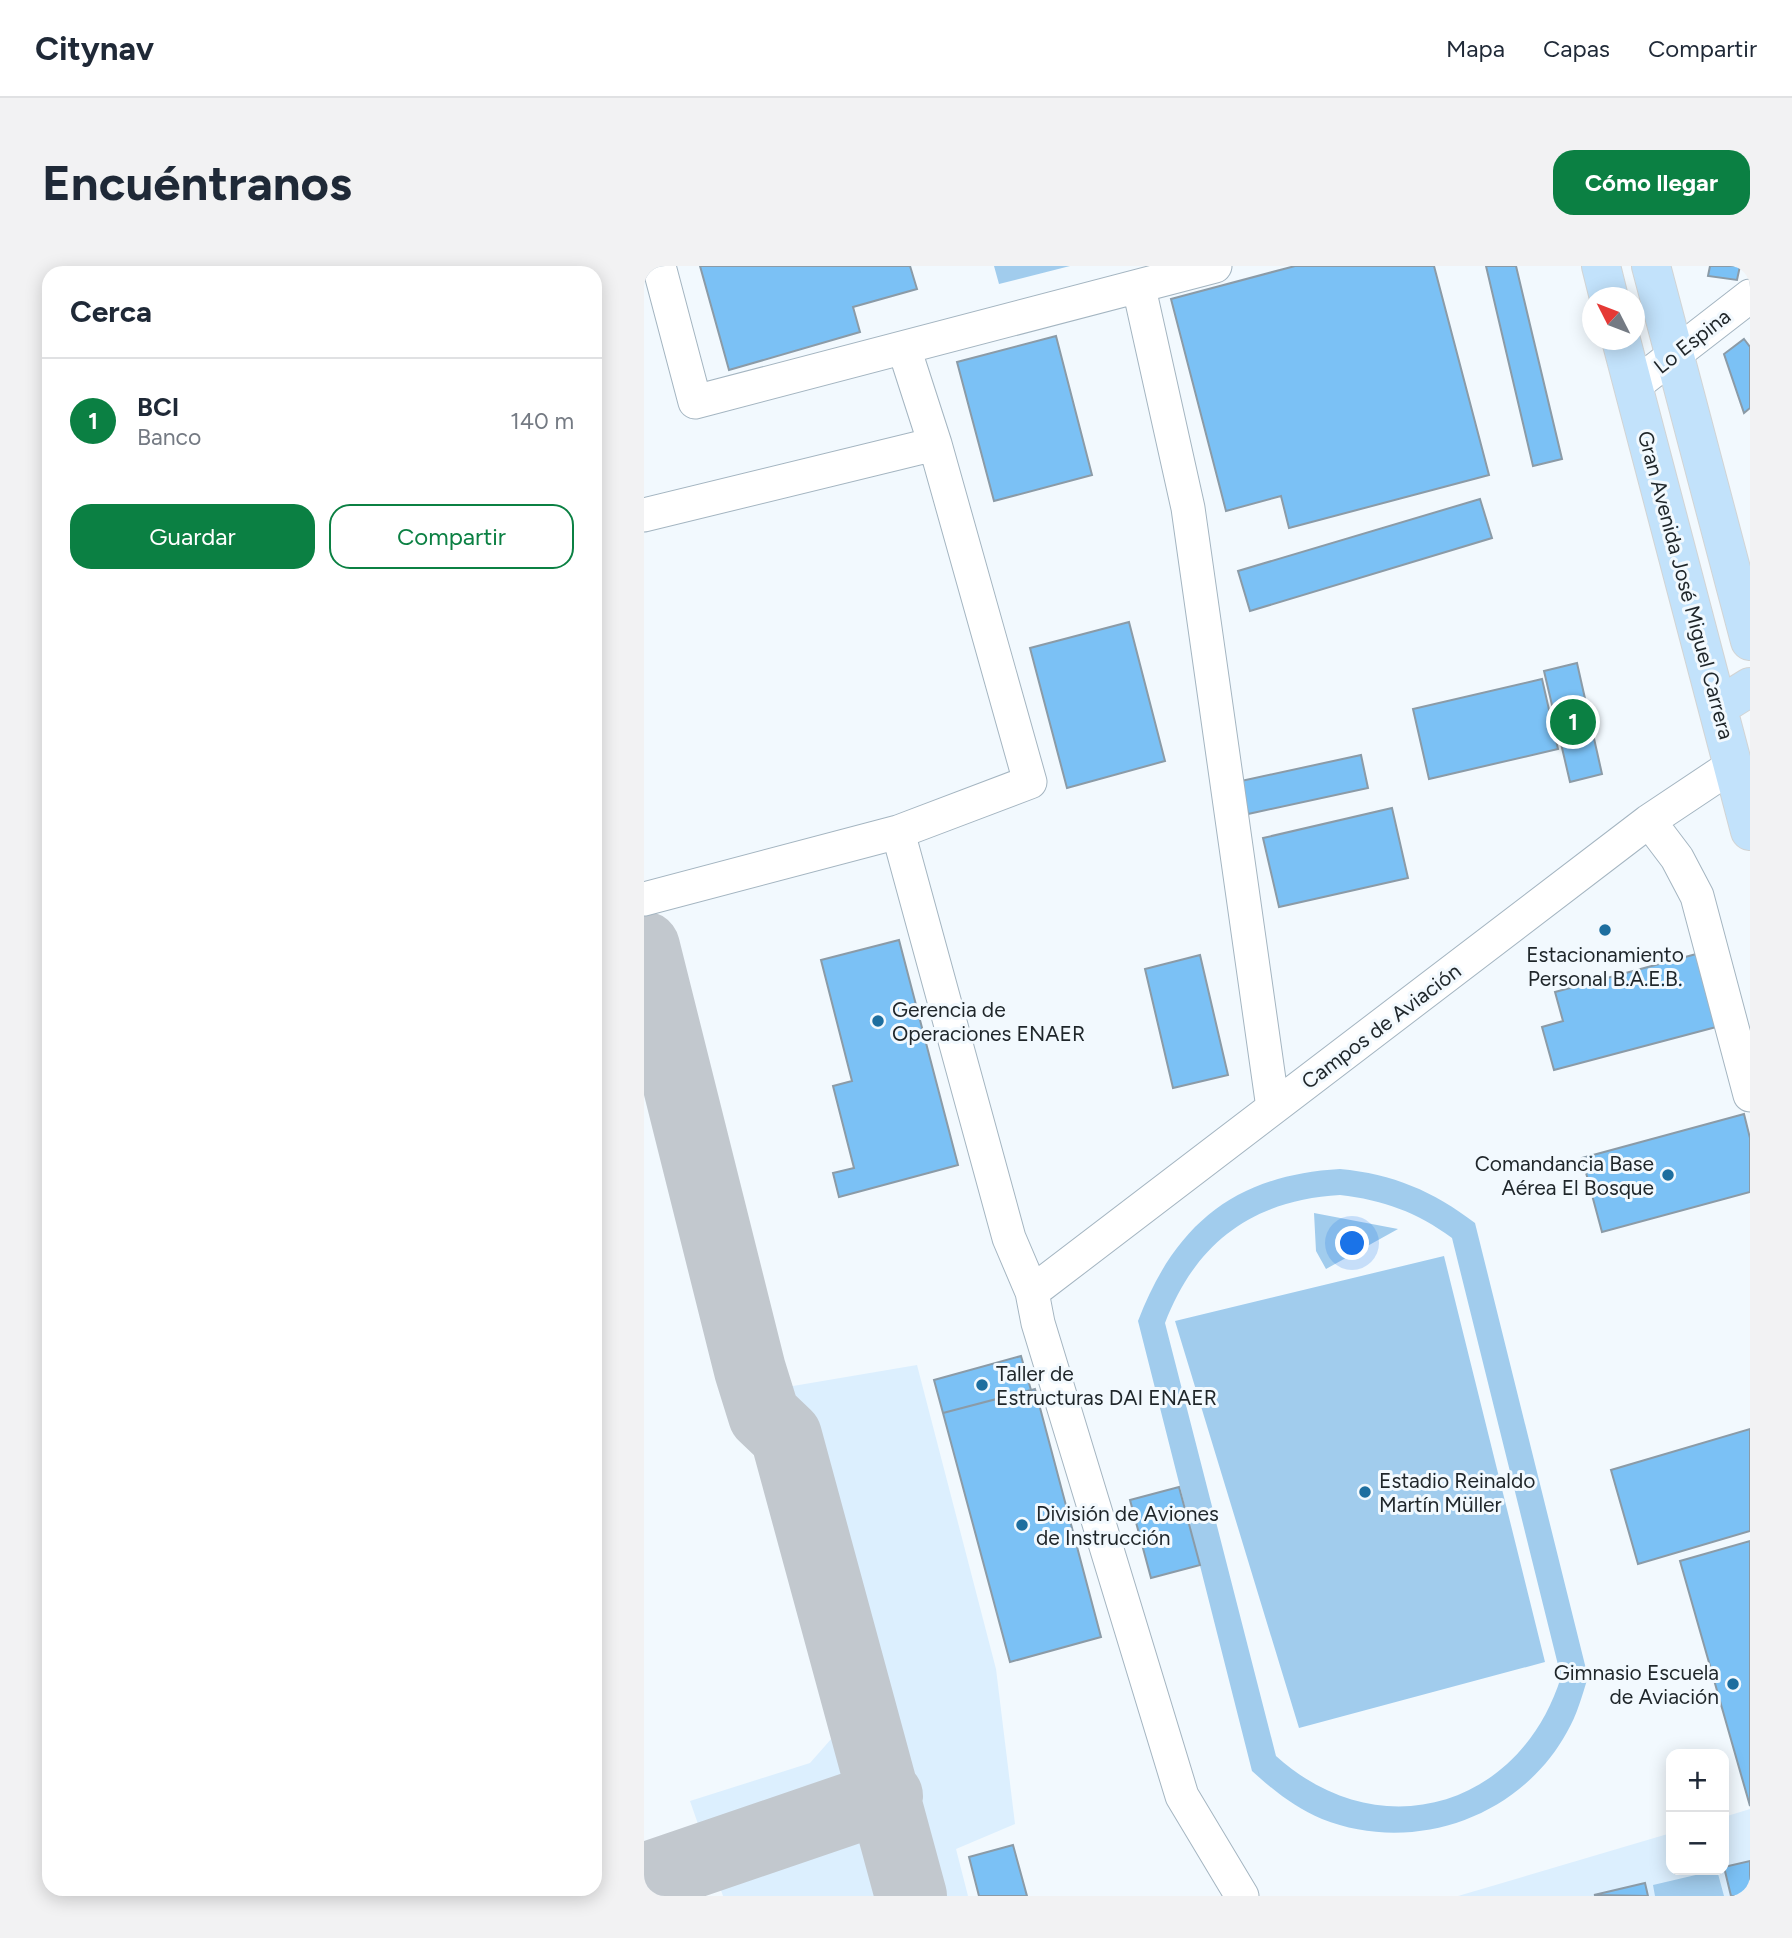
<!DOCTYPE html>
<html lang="es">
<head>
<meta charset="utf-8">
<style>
	:root { --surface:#fff; --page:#f2f2f3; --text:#1f2937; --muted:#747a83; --line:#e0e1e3; --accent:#0b8043 }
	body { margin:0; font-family:Figtree,sans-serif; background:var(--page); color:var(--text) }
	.controls { position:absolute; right:21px; bottom:21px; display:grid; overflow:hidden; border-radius:14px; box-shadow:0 4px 18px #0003 }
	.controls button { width:63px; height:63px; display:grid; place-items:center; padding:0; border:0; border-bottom:2px solid var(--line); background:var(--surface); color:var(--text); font:35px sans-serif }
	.compass { position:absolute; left:938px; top:21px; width:63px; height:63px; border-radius:50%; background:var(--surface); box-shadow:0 4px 18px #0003; rotate:312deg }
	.you { position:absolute; left:709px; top:978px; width:24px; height:24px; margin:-18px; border:5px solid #fff; border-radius:50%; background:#1a73e8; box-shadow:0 0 0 10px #1a73e833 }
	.badge { display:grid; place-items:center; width:46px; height:46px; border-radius:50%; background:var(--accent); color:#fff; font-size:23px; font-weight:700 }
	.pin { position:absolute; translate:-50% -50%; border:4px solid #fff; box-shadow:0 2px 7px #0006 }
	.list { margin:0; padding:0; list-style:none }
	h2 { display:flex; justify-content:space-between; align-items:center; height:91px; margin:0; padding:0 28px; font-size:30px }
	h2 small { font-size:23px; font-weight:400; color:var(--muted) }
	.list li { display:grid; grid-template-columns:46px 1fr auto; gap:21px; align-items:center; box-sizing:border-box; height:126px; padding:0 28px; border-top:2px solid var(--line) }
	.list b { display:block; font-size:26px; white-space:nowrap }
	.list p { margin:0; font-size:23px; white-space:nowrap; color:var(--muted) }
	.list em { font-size:23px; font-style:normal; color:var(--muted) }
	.actions { display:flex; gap:14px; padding:21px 28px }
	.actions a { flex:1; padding:16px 0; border:2px solid var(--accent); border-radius:21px; text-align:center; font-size:24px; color:var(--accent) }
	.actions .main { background:var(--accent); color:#fff }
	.map { position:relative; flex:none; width:1106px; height:1630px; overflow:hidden; border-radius:21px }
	header { display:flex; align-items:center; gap:42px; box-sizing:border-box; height:98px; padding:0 35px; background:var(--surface); border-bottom:2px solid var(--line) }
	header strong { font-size:33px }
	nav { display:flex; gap:38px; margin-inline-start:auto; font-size:24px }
	.intro { display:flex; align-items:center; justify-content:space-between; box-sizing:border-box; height:168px; padding:0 42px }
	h1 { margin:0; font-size:49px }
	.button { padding:18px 32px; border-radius:21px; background:var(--accent); color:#fff; font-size:24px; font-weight:700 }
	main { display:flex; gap:42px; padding:0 42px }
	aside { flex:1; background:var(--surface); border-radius:21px; box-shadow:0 4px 18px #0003 }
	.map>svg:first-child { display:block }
	.built { fill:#dceffe }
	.green { fill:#a1cced; fill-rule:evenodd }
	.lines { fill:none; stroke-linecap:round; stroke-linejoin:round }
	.taxiway { stroke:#c2c8ce; stroke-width:72 }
	.building { fill:#7bc1f5; stroke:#8b9ba7; stroke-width:2 }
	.minor-casing { stroke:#a4b5c1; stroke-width:35 }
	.major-casing { stroke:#d2d4d4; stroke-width:40 }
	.minor { stroke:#fff; stroke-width:33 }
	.major { stroke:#c2e2fb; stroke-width:38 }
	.poi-dot { fill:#1d6e9f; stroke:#f2f9fe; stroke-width:2.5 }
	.labels { text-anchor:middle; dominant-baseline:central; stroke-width:6; stroke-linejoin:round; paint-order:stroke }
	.street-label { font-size:21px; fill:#1f262a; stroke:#f2f9fe }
	.poi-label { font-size:21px; fill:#1f262a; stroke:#f2f9fe; text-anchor:start }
</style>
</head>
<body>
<header>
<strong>Citynav</strong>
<nav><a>Mapa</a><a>Capas</a><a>Compartir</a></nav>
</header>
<div class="intro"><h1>Encuéntranos</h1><a class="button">Cómo llegar</a></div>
<main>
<aside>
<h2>Cerca<small></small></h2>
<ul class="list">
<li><span class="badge">1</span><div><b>BCI</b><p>Banco</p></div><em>140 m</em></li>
</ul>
<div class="actions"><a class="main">Guardar</a><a>Compartir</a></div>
</aside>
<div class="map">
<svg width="1106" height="1630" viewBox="0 0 1106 1630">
	<rect width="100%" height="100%" fill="#f2f9fe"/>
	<!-- built -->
	<path class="built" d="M273,1099L352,1403L371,1558L312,1583L324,1630H79L46,1535L166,1497L203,1455L113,1126Z
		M1106,1543V1630H814L1027,1567V1604H1080V1551Z"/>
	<!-- green -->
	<path class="green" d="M350,0H426L355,18Z
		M696,903C749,908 789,925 831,957L944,1411C938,1430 933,1449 923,1466C876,1552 769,1589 678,1553C651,1542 629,1524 608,1505L494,1055C531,958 591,909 696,903ZM696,929C739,934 773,946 808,972L917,1411C876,1542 735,1583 632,1490L521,1057C552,976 609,934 696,929Z
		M670,947L754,963L682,1003L672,985Z
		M800,990L901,1396L655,1462L531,1055Z
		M1073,1604L1080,1630H1011L1009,1619Z"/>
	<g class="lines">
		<!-- taxiway -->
		<path class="taxiway" d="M0,681L106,1104L120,1149L142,1170L267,1630
			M0,1613L243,1530"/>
	</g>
	<!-- building -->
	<path class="building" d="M56,0H266L273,23L209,41L216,66L85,104Z
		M651,0H790L845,209L645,262L637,230L582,245L527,33Z
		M842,0H872L918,193L889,200Z
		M1066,0H1096L1093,14L1064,10Z
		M412,70L448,209L350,235L313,96Z
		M1100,73L1106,81V142L1100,147L1080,88Z
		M836,233L848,272L606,345L594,305Z
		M485,356L521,495L423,522L386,382Z
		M933,397L958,508L926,516L900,405Z
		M898,413L914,483L785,513L769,443Z
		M717,489L724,522L604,548L597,515Z
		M748,542L764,612L635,641L619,572Z
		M255,674L314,899L195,931L189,907L210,902L189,820L208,815L177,694Z
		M1056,687L1076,760L910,804L898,761L919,755L911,726Z
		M556,689L584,809L529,822L501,703Z
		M1100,848L1106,872V926L958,966L938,892Z
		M377,1090L387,1124L299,1147L290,1114Z
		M391,1123L457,1371L366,1396L299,1147Z
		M1106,1163V1265L994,1298L967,1204Z
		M535,1221L556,1299L507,1312L486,1234Z
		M1106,1275V1540L1036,1295Z
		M369,1579L383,1630H335L325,1591Z
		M1106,1595V1630H1087L1080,1601Z
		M1001,1617L1004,1630L950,1629Z"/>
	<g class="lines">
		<defs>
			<path id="minor" d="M15,0L51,136L571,0
				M495,22L544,242L629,842
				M990,120L1106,30
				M0,249L291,178
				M1005,555L1033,592L1053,630L1106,829
				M254,566L365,972L388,1026L394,1057L538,1530L598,1630
				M0,633L254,566L386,516L291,178L260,82
				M388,1026L1005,555L1089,499"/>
			<path id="major" d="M957,0L965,32
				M1007,0L1106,375
				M977,74L1106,565
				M1074,441L1106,421"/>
		</defs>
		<!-- minor casing -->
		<use href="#minor" class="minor-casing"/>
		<!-- major casing -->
		<use href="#major" class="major-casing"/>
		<!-- minor -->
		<use href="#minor" class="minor"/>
		<!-- major -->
		<use href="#major" class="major"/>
	</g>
	<!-- markers -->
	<g class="poi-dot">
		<circle cx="961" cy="664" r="7"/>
		<circle cx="234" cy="755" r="7"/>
		<circle cx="1024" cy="909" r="7"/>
		<circle cx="338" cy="1119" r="7"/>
		<circle cx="721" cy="1226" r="7"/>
		<circle cx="378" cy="1259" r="7"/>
		<circle cx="1089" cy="1418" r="7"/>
	</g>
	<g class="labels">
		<!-- street labels -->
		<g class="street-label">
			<text transform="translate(1048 75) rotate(-38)">Lo Espina</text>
			<text transform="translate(1042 319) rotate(75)">Gran Avenida José Miguel Carrera</text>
			<text transform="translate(737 760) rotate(-37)">Campos de Aviación</text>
		</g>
		<!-- poi labels -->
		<g class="poi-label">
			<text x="961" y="688" text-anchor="middle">Estacionamiento<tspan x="961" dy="24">Personal B.A.E.B.</tspan></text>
			<text x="248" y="743">Gerencia de<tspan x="248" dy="24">Operaciones ENAER</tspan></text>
			<text x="1010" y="897" text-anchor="end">Comandancia Base<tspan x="1010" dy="24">Aérea El Bosque</tspan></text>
			<text x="352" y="1107">Taller de<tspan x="352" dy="24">Estructuras DAI ENAER</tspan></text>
			<text x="735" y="1214">Estadio Reinaldo<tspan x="735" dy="24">Martín Müller</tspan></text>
			<text x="392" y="1247">División de Aviones<tspan x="392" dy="24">de Instrucción</tspan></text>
			<text x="1075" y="1406" text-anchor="end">Gimnasio Escuela<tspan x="1075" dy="24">de Aviación</tspan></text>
		</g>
	</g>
</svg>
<div class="controls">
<button>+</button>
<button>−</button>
</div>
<svg class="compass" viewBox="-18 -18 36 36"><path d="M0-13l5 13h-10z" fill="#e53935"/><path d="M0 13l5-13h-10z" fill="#747a83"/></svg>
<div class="you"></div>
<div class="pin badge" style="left:929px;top:456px">1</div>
</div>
</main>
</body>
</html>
